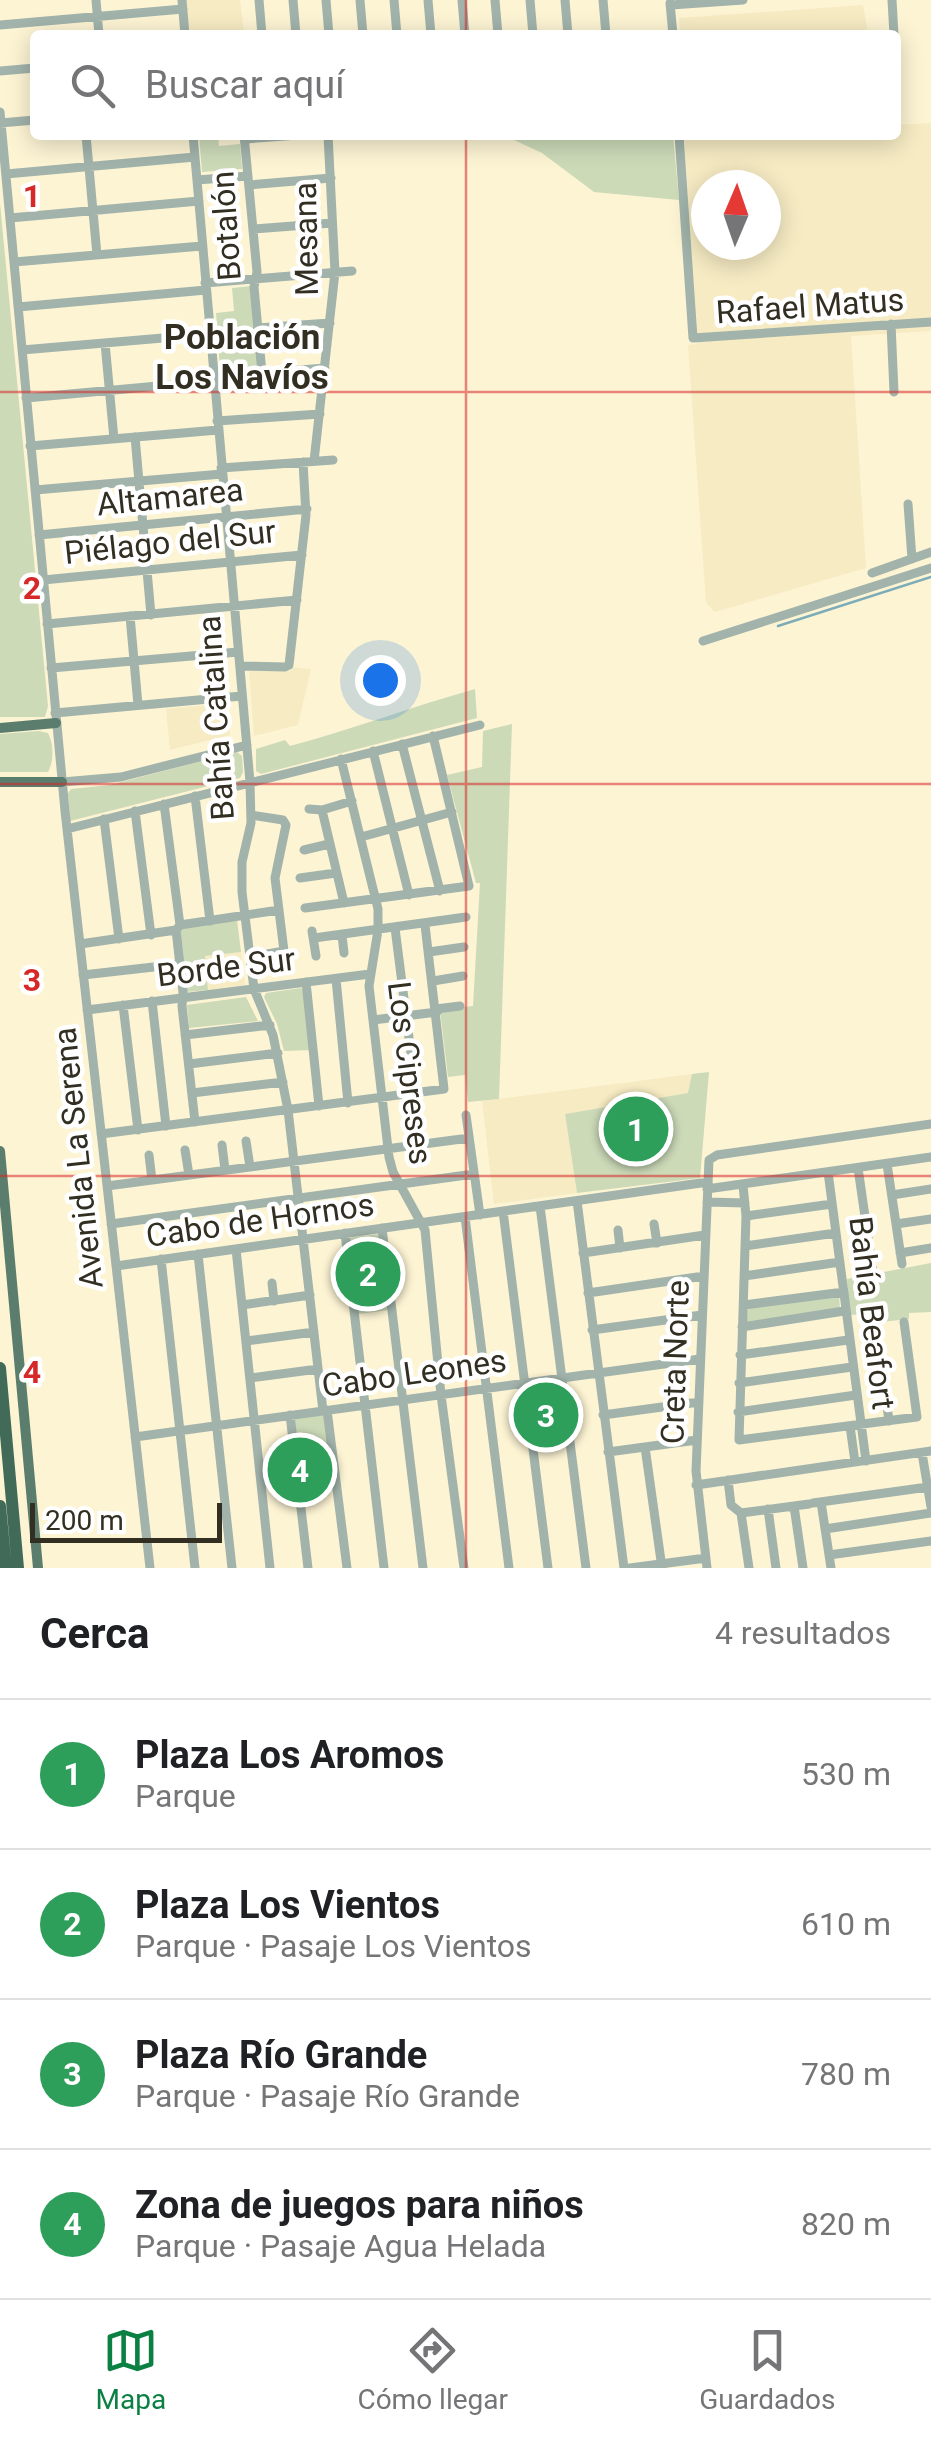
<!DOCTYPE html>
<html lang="es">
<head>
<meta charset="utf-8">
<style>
	:root { --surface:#fff; --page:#f6f6f6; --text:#202124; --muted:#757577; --line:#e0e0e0; --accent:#0b8043 }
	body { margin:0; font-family:Roboto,sans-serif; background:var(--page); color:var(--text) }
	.compass { position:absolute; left:691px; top:170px; width:90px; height:90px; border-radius:50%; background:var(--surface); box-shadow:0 5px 25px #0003; rotate:2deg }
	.scale { position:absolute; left:30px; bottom:25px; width:192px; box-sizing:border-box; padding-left:10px; border:5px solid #322f22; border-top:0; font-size:28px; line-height:35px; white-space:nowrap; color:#322f22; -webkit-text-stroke:8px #fff; paint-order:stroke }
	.you { position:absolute; left:380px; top:680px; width:35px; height:35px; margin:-25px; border:8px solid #fff; border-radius:50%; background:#1a73e8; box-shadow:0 0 0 15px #1a73e833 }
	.badge { display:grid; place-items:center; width:65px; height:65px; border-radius:50%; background:var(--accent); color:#fff; font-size:32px; font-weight:700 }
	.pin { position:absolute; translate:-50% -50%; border:5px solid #fff; box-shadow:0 2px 10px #0006 }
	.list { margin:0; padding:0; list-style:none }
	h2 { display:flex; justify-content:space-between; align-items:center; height:130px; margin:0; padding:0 40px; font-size:42px }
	h2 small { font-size:32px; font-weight:400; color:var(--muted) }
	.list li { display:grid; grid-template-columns:65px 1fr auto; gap:30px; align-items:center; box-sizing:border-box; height:150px; padding:0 40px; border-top:2px solid var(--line) }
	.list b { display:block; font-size:38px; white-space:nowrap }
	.list p { margin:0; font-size:32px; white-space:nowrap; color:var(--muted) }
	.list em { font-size:32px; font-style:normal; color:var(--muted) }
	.icon { flex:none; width:55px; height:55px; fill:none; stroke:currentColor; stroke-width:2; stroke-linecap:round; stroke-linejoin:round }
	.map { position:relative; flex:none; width:931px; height:1568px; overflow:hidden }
	.search { position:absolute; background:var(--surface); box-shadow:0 5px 25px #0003; left:30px; right:30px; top:30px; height:110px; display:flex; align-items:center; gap:25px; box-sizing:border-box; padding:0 35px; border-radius:10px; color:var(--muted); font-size:38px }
	.sheet { height:730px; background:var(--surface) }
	nav { display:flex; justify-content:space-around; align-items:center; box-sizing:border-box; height:140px; border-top:2px solid var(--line); background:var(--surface); font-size:28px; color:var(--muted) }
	nav a { display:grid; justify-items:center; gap:5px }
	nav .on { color:var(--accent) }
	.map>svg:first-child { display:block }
	.built { fill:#f6ebc3; fill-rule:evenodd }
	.green { fill:#ccdab8 }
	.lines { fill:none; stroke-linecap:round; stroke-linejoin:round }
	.stream { stroke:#7dacb9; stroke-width:2.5 }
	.minor { stroke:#a1b3aa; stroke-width:9 }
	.major { stroke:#5b7d6e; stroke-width:10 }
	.highway { stroke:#416a59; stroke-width:12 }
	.grid { fill:none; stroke:#d62828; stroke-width:2.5; stroke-opacity:0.55 }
	.labels { text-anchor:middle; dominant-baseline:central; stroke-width:9; stroke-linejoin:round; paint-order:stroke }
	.street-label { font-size:32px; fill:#322f22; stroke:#fff }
	.neighbourhood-label { font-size:35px; font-weight:bold; fill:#322f22; stroke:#fff }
	.grid-label { font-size:32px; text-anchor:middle; font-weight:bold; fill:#d62828; stroke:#fff; stroke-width:9; stroke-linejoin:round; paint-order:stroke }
</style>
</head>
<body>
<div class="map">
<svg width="931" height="1568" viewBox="0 0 931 1568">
	<rect width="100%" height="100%" fill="#fdf4d4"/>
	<!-- built -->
	<path class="built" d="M185,0H240L244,33L188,35Z
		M863,5L868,35H680L679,18Z
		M931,123V331L851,336L866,568L715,612L706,603L688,345L697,344L684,135H896V125ZM706,185H766V245H706Z
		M292,667L311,669L298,725L254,736L249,669L290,671Z
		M227,703L230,735L170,750L166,709Z
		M241,952L245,985L208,990L205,956Z
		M692,1074L689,1093L565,1114L577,1193L494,1204L482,1101Z"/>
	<!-- green -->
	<path class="green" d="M199,135H218L219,146L240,144L242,169L202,172Z
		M503,135H673L679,200L594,192L542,153Z
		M0,203L48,706L45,717H0Z
		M252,286L259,366L220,369L216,313L234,311L232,288Z
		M475,689L477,718L261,774L256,771V749L285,740L290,746C353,729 411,707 475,689Z
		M512,724L499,1099L468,1102L465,1075L448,1077L440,1010L473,1006L480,883H476L447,775L482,767L483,731Z
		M39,731L48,733C54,744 54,761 48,772H0V734Z
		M237,752L242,756L243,772L240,778L70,821L68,793L71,789L110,785Z
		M237,920L241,952L205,956L208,990L186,992L179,931L182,927Z
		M301,988L305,992L312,1050L284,1051L277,1024L264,997L266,993Z
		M246,997L258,1021L189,1028L187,1005Z
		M709,1072L700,1178L577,1193L565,1114L688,1093L692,1074Z
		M379,1234L389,1310L358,1314L348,1238Z
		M931,1263V1312L909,1313V1319L881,1322L878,1314L849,1315L847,1279Z
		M839,1295L840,1310L746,1324L748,1307Z
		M558,1384L565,1441L534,1446L526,1389Z
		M326,1414L333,1468L300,1473L294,1419Z"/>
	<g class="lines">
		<!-- stream -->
		<path class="stream" d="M778,626L931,577"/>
		<!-- minor -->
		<path class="minor" d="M96,0L99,35
			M182,0L185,35
			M259,0L262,35
			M293,0L296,35
			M326,0L329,35
			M360,0L363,35
			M394,0L397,35
			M428,0L431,35
			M462,0L465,35
			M495,0L498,35
			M530,0L533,35
			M565,0L568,35
			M603,0L606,35
			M892,0L894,35
			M670,3L673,35
			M671,5L743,0
			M0,25L183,9
			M0,71L35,68
			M0,112L65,811L150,1568
			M0,123L35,120
			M86,135L97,255
			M193,135L250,782L251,823L242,862V892L254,989L273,1035L288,1110L323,1411
			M244,135L257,272L254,287L262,373
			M679,135L693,338L931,322
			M245,139L298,135
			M6,174L195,157
			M197,180L248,176
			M249,185L331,178
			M10,218L199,201
			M253,229L332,223
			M14,262L202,246
			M205,283L352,271
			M18,307L206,290
			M891,324L894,392
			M258,328L330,323
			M105,343L114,439
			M22,350L210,334
			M213,377L325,368
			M26,398L213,381
			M217,421L320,414
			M135,437L151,615
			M30,446L218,430
			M314,461L335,272L328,135
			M221,468L333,460
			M35,490L222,474
			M908,504L912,559
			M39,535L307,509
			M872,573L931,552
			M43,580L302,555
			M130,616L138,705
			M47,624L297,600
			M703,641L931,568
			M240,666L285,667L289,665L306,515L303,462
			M51,668L238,652
			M55,713L242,696
			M402,744L440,891
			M373,751L409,895
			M341,759L378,909V930L369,986L389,1157L393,1172L425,1230L441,1395L464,1568
			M62,782L121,777L247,745
			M195,796L210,921
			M164,804L180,925
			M309,809L322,810L352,801
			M322,810L344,903
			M135,811L151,935
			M104,819L119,939
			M67,829L480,725
			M361,837L452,812
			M304,850L329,844
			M300,878L336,873
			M305,908L469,886L433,736
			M180,925L176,930L183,992L182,1006L195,1122
			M180,925L279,910
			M395,928L416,1093
			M312,931L316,956
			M342,935L344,953
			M314,938L466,917
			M80,944L176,930
			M429,952L464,947
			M250,957L284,951L275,878L286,825L283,820L251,815
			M83,975L180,964
			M336,979L348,1103
			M433,981L463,976
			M306,982L319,1106
			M152,1001L166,1126
			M123,1005L138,1130
			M436,1009L460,1006
			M87,1010L370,974
			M373,1020L437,1012
			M185,1035L270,1025
			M189,1064L278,1053
			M192,1093L283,1082
			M466,1115L480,1215
			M101,1134L444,1089L425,925
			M246,1141L250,1167
			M222,1145L225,1170
			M185,1150L189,1175
			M149,1155L152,1180
			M887,1164L902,1264
			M858,1168L873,1272
			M828,1172L866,1461
			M743,1185L746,1216L739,1440L917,1417L904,1322
			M107,1186L469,1138
			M707,1189L931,1157
			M892,1195L931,1189
			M577,1201L624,1568
			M707,1202L745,1203
			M540,1206L586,1568
			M503,1211L548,1568
			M746,1216L832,1204
			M465,1217L509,1568
			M111,1224L474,1174
			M654,1224L657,1243
			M896,1224L931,1219
			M382,1228L423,1568
			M618,1230L620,1248
			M345,1233L384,1568
			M745,1246L836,1233
			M236,1249L270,1568
			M583,1253L705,1235
			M900,1253L931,1248
			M198,1254L232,1568
			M161,1259L195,1568
			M116,1266L708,1182
			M744,1276L840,1262
			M272,1283L274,1301
			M588,1293L704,1276
			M242,1305L310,1295
			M744,1305L844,1292
			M875,1318L889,1421
			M742,1327L844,1311
			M592,1330L702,1315
			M246,1341L314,1332
			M740,1355L848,1340
			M250,1378L318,1369
			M739,1383L852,1367
			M327,1410L347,1568
			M738,1412L856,1395
			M290,1415L308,1568
			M603,1415L699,1402
			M850,1426L855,1462
			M135,1437L700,1359
			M645,1447L662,1568
			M608,1452L697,1440
			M922,1453L931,1507
			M728,1480L731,1505L741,1513L749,1568
			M696,1485L931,1451
			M821,1502L831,1568
			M813,1503L928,1487
			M794,1506L803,1568
			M768,1509L776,1568
			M741,1513L809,1504
			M825,1529L931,1513
			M829,1555L931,1541
			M630,1568L706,1558
			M707,1568L696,1471L709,1160L717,1155L931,1124"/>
		<!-- major -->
		<path class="major" d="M0,728L56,723
			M0,782H62
			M0,1151L38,1568"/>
		<!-- highway -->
		<path class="highway" d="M0,1368L18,1568
			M0,1506L6,1568"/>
	</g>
	<!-- grid -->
	<path class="grid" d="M466,0V35M466,135V1568M0,392H931M0,784H931M0,1176H931"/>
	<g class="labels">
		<!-- street labels -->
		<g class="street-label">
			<text transform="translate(226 226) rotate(-94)">Botalón</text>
			<text transform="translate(306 239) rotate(-91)">Mesana</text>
			<text transform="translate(810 306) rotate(-4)">Rafael Matus</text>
			<text transform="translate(170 497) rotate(-6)">Altamarea</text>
			<text transform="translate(170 542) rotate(-6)">Piélago del Sur</text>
			<text transform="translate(216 718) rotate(-94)">Bahía Catalina</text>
			<text transform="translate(226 967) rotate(-7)">Borde Sur</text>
			<text transform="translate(410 1073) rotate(83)">Los Cipreses</text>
			<text transform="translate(78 1158) rotate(-96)">Avenida La Serena</text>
			<text transform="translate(260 1220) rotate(-8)">Cabo de Hornos</text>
			<text transform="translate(872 1313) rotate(83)">Bahía Beafort</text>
			<text transform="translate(675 1362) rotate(-88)">Creta Norte</text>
			<text transform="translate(414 1373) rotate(-8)">Cabo Leones</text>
		</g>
		<!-- neighbourhood labels -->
		<g class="neighbourhood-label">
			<text x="242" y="337">Población<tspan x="242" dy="40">Los Navíos</tspan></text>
		</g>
	</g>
	<g class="grid-label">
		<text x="32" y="207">1</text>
		<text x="32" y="599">2</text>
		<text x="32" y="991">3</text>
		<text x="32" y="1383">4</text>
	</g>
</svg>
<svg class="compass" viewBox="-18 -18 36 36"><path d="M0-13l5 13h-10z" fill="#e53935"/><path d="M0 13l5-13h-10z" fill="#757577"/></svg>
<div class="scale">200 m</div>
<div class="you"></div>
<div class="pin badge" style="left:636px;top:1129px;background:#2e9e5b">1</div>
<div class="pin badge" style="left:368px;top:1274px;background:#2e9e5b">2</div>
<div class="pin badge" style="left:546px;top:1415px;background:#2e9e5b">3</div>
<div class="pin badge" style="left:300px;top:1470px;background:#2e9e5b">4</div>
<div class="search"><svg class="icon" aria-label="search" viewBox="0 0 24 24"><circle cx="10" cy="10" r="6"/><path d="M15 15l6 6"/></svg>Buscar aquí</div>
</div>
<section class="sheet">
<h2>Cerca<small>4 resultados</small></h2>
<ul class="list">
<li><span class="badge" style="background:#2e9e5b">1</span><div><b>Plaza Los Aromos</b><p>Parque</p></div><em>530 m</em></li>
<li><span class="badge" style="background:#2e9e5b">2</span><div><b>Plaza Los Vientos</b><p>Parque · Pasaje Los Vientos</p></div><em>610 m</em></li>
<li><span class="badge" style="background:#2e9e5b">3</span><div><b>Plaza Río Grande</b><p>Parque · Pasaje Río Grande</p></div><em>780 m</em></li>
<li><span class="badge" style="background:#2e9e5b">4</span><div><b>Zona de juegos para niños</b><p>Parque · Pasaje Agua Helada</p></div><em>820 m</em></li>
</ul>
</section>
<nav>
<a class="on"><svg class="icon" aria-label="map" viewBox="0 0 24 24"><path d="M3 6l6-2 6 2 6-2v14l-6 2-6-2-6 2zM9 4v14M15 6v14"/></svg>Mapa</a>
<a><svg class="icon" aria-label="directions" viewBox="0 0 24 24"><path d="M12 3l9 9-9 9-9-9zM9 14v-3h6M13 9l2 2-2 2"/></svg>Cómo llegar</a>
<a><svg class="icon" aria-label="saved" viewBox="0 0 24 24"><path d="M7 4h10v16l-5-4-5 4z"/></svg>Guardados</a>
</nav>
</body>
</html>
